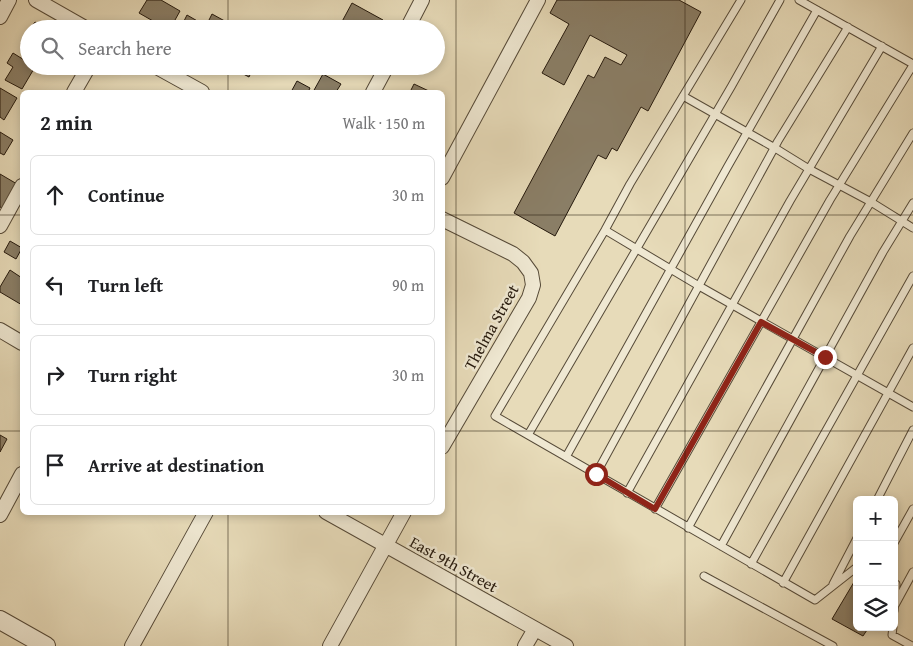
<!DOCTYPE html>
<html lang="en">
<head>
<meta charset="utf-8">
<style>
	:root { --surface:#fff; --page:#f2f2f2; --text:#202124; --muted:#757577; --line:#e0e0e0 }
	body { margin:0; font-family:"Gentium Book Plus",serif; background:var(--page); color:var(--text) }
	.controls { position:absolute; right:15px; bottom:15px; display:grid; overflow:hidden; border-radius:8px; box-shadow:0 2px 8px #0003 }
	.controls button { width:45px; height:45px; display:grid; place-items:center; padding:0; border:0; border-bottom:1px solid var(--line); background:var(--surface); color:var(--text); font:25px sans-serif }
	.stop { position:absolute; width:15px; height:15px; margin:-11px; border:4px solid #8f2418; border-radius:50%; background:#fff }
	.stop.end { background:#8f2418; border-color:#fff; box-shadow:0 1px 5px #0008 }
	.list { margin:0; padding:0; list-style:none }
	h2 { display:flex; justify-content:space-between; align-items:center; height:65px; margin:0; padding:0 20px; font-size:21px }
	h2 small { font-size:16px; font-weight:400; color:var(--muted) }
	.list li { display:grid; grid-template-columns:32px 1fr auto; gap:15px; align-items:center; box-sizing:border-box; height:80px; margin:0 10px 10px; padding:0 10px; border:1px solid var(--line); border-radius:8px }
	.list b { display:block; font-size:19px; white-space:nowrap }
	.list em { font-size:16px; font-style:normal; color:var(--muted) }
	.icon { flex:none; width:28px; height:28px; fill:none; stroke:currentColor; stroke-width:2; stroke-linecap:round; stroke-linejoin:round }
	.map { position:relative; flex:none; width:913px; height:646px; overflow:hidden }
	.search { position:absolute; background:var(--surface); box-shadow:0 2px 8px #0003; left:20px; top:20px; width:425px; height:55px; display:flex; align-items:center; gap:12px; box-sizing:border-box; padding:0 18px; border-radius:28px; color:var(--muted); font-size:19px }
	.panel { position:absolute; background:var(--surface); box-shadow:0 2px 8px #0003; left:20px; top:90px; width:425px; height:425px; border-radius:8px }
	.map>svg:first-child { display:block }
	.building { fill:#8a7e66; stroke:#25190d }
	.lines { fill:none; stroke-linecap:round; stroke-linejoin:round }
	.service-casing { stroke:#564a38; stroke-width:9 }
	.minor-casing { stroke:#564a38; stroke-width:16 }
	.tertiary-casing { stroke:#564a38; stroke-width:20 }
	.service { stroke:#efe8d2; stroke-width:7 }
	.minor { stroke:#efe8d2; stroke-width:14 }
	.tertiary { stroke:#efe8d2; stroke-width:18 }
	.route { stroke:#8f2418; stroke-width:6 }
	.grid { fill:none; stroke:#25190d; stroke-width:1; stroke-opacity:0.55 }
	.labels { text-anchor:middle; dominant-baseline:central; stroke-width:5; stroke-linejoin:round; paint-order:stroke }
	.street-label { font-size:16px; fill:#25190d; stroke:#efe8d2 }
</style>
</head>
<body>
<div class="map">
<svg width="913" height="646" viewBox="0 0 913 646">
	<rect width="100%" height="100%" fill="#e7dbb9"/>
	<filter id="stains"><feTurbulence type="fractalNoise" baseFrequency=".004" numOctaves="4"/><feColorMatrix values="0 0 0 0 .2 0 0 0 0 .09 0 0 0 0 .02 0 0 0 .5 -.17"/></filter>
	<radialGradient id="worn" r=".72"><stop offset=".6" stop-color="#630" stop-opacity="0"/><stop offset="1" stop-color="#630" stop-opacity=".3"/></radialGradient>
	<!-- building -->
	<path class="building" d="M147,0H161L180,11L170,29H167L139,13Z
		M557,0H679L701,12L648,111L641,107L617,151L612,148L606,159L598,155L555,236L514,213L588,75L594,78L605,57L621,65L627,55L590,35L564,85L542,73L569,24L550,13Z
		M352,3L383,20L378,29H338Z
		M212,14L232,25L230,29H180L187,15L206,26Z
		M35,22L47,29H30Z
		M29,31V49L21,44Z
		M13,53L29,63V66L35,67L22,89L5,80L13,67L7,63Z
		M228,66H254L249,77Z
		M323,74L341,84L336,92H313Z
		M297,81L310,88L308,92H291Z
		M414,84L431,92H410Z
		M0,88L17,98L4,120L0,117Z
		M0,132L13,140L4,155L0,153Z
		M0,174L17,184L2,208L0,207Z
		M10,241L22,248L16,259L4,252Z
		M10,270L22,278V305L0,292V287Z
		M0,435L7,439L0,452Z
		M857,577V627H869L863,636L832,619Z"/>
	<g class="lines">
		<defs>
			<path id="service" d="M741,0L630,184L605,230L495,416L815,600L857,567
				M799,0L913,64
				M683,96L775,148L809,169L871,202L913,228
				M605,230L699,286L913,407
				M528,435L731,87L780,0
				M566,457L728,166L817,10
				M596,474L778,141L848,27
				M627,493L790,201L882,46
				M877,500L913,430
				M655,509L830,200L913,65
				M688,528L850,236L913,133
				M894,543L913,509
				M721,546L883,252L913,203
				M751,564L913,276
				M704,576L833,646
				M783,583L913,348
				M894,583L896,584L894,611
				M833,584L857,538
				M895,605L913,572
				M893,627L892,635L912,646"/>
			<path id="minor" d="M36,0L87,29
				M0,17L9,0
				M407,29L422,0
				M155,66L202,92
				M74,92L89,66
				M373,92L387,66
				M442,178L538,0
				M442,219L513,254L523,262L531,273L533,285L529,298L442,447
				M0,226L22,186
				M0,330L22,343
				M326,512L566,646
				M0,515L22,474
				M132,646L206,512
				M330,646L404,512
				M525,646L535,629"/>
			<path id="tertiary" d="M0,620L46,646"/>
		</defs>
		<!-- service casing -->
		<use href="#service" class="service-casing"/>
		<!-- minor casing -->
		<use href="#minor" class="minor-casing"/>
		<!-- tertiary casing -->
		<use href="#tertiary" class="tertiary-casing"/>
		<!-- service -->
		<use href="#service" class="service"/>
		<!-- minor -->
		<use href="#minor" class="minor"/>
		<!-- tertiary -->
		<use href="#tertiary" class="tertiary"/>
	</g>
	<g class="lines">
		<!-- route -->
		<path class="route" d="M596,474L655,509L761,322L825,357"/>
	</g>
	<!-- grid -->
	<path class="grid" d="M228,0V29M456,0V646M685,0V646M228,66V92M0,215H22M442,215H913M0,431H22M442,431H913M228,512V646"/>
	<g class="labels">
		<!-- street labels -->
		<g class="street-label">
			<text transform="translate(491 327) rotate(-61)">Thelma Street</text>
			<text transform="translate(454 564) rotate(29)">East 9th Street</text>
		</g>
	</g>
	<rect width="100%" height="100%" filter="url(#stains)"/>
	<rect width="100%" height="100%" fill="url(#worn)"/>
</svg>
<div class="controls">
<button>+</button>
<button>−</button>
<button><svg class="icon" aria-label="layers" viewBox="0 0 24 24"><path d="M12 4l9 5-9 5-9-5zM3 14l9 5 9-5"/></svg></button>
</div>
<div class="stop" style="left:596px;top:474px"></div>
<div class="stop end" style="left:825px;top:357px"></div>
<div class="search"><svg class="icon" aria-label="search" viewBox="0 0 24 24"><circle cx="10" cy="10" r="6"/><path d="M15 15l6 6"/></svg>Search here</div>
<section class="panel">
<h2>2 min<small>Walk · 150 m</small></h2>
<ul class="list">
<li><svg class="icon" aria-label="ahead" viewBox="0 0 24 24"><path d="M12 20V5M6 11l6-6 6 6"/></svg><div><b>Continue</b></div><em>30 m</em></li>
<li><svg class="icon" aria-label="left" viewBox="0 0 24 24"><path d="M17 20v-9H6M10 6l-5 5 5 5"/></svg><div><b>Turn left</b></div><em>90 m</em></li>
<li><svg class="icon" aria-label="right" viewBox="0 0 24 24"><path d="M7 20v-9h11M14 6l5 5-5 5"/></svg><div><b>Turn right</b></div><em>30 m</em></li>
<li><svg class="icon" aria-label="arrive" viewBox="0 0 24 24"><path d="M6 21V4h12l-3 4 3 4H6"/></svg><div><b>Arrive at destination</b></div></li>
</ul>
</section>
</div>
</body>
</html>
